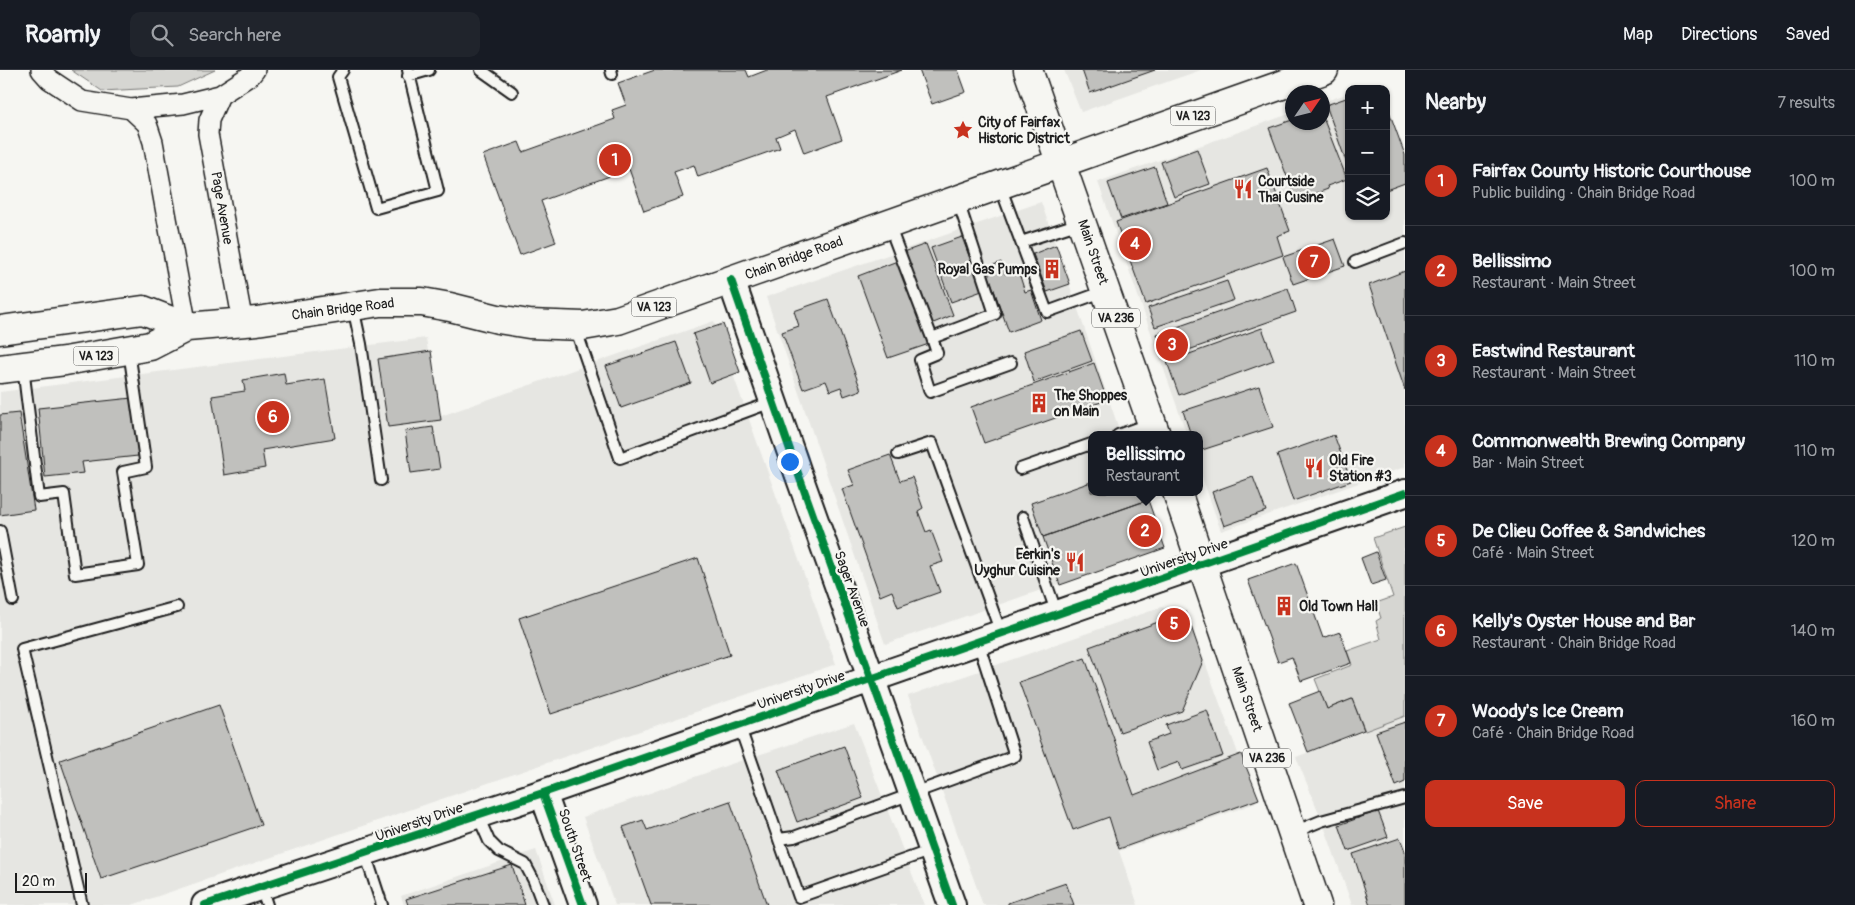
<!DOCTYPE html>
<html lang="en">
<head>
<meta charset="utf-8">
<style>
	:root { --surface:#171b24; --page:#20242c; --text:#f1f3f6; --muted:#9ea1a6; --line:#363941; --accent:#c8321e }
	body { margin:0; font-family:Pangolin,sans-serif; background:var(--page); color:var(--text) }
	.controls { position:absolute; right:15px; top:15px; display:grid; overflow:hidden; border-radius:10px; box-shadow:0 1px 4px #0004 }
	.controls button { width:45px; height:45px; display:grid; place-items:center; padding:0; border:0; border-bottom:1px solid var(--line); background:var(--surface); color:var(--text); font:25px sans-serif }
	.compass { position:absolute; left:1285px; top:15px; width:45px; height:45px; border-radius:50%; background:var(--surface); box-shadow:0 1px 4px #0004; rotate:55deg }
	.scale { position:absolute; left:15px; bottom:12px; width:72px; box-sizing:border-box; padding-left:5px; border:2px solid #1c1c1c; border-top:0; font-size:14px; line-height:18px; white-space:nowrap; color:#1c1c1c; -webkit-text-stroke:4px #f6f6f2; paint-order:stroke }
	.you { position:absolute; left:789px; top:391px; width:18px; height:18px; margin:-12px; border:4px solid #fff; border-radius:50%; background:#1a73e8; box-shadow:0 0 0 8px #1a73e833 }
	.badge { display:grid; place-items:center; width:32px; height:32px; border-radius:50%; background:var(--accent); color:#fff; font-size:16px; font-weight:700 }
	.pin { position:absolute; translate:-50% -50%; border:2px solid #fff; box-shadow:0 1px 5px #0006 }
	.popup { position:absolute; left:1088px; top:361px; width:115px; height:65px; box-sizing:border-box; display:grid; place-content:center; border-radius:10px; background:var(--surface); filter:drop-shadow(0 1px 4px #0005); font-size:16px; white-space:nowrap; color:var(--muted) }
	.popup b { font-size:19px; color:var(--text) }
	.popup::after { content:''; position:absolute; left:50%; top:100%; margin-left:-10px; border:10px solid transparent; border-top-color:var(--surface) }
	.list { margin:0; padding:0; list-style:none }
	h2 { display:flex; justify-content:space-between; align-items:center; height:65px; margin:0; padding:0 20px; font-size:21px }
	h2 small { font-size:16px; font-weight:400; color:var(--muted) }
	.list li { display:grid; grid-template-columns:32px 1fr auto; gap:15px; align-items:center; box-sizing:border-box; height:90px; padding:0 20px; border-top:1px solid var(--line) }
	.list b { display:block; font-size:19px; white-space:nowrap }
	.list p { margin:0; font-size:16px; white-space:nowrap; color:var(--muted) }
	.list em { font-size:16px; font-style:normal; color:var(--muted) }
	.actions { display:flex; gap:10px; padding:15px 20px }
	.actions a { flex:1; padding:11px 0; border:1px solid var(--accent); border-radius:10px; text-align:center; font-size:18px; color:var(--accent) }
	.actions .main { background:var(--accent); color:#fff }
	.icon { flex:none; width:28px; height:28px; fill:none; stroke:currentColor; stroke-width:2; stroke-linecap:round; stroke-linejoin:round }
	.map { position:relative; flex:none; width:1405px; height:835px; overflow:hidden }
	header { display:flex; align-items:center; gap:30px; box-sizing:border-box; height:70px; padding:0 25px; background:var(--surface); border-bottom:1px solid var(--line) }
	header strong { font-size:24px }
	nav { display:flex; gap:28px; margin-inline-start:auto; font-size:18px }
	.search { width:350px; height:45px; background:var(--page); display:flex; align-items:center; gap:12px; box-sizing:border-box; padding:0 18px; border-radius:10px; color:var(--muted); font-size:19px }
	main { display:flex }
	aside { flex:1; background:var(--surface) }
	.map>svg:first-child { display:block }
	.built { fill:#e6e6e2 }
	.green { fill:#d6d6d2; stroke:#797977 }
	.building { fill:#c0c0bd; stroke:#1c1c1c }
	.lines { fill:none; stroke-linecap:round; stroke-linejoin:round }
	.lane-casing { stroke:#1c1c1c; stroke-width:14 }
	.street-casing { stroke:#1c1c1c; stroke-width:22 }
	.secondary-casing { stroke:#1c1c1c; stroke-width:30 }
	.primary-casing { stroke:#1c1c1c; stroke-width:31 }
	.lane { stroke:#f6f6f2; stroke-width:10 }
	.street { stroke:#f6f6f2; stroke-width:19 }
	.secondary { stroke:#f6f6f2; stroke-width:26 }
	.primary { stroke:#f6f6f2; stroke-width:28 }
	.cycleway-casing { stroke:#f6f6f2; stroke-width:11 }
	.cycleway { stroke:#00873e; stroke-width:8 }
	.labels { text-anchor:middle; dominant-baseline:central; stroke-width:4.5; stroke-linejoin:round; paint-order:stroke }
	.shield { fill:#f6f6f2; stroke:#5d5d5c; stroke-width:1 }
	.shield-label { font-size:12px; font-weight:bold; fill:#1c1c1c }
	.poi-label { font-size:14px; font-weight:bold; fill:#1c1c1c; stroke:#f6f6f2; text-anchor:start }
	.street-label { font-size:14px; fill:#1c1c1c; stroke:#f6f6f2 }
</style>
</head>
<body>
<header>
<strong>Roamly</strong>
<div class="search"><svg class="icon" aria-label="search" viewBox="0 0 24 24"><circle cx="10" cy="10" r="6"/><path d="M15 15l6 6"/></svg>Search here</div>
<nav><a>Map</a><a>Directions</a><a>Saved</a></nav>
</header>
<main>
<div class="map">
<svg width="1405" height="835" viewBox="0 0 1405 835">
	<rect width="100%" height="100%" fill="#f6f6f2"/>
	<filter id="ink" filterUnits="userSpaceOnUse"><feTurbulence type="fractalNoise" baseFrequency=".02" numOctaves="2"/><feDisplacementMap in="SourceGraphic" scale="10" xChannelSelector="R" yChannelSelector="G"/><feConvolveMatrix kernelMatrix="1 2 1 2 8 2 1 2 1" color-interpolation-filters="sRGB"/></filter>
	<g filter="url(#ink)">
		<!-- built -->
		<path class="built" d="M1064,0H1201L1081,42Z
			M1349,23V146H1386V43L1405,101V397L1221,461L1199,398V365H1187L1098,112L1292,43V52H1322L1323,32Z
			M1041,132L1121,365H1091V422L1160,479L885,574L766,227Z
			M714,251L836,594L132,835H0V322L426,268L438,347Z
			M1162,537L1190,551L1256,733L1119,781L1138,835H983L908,626Z
			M1405,646V835H1352L1323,753L1296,687Z
			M854,653L924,835H615L583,747L728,695Z
			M536,780L555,835H404L401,826Z"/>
		<!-- green -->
		<path class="green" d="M71,0H215L178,17L102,21Z
			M1405,457V646L1365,661L1352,629L1327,639L1315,609L1352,595L1347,581L1381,569L1376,551L1381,548L1376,533L1393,527L1373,468Z"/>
		<!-- building -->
		<path class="building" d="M655,0H746L749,7L767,0H902L827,27L842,69L804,83L795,59L776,67L780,78L698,107L694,95L674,102L683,127L644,141L629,99L541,131L556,172L520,185L483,85L519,72L523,82L615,49L612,40L626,35L618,13Z
			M919,0H958L966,22L932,34Z
			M1082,0H1155L1090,23Z
			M1349,27V100L1326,35Z
			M1386,33L1405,85V113L1386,120Z
			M1322,45L1347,109L1327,116L1328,119L1296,131L1269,58L1292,50V52H1322Z
			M1197,79L1210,114L1174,127L1161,92Z
			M1155,97L1167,133L1121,149L1108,113Z
			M1267,98L1290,161L1277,166L1283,185L1146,234L1116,152Z
			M962,167L982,221L951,232L931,178Z
			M1335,169L1345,196L1293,214L1283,187Z
			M926,174L953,245L931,254L904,182Z
			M1056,175L1070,214L1047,222L1033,184Z
			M900,190L929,274L888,288L858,206Z
			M1001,192L1005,204L1018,200L1025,222L1031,220L1041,250L1009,262L986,198Z
			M1405,201V320L1369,215Z
			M1227,211L1234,230L1155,257L1148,238Z
			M1288,218L1296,242L1166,288L1157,264Z
			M828,229L861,320L844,326L841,317L830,321L826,311L803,319L782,262L799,256L794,241Z
			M723,254L740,302L710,313L693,264Z
			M1262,258L1274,290L1179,325L1167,292Z
			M1081,261L1092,291L1034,312L1024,281Z
			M676,272L691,313L621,338L606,296Z
			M431,281L441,350L388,357L378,289Z
			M1094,293L1107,330L984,373L971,337Z
			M284,303L286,315L325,309L335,368L262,380L265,398L224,405L212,326L245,321L243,310Z
			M1259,316L1273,357L1199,381V365H1191L1183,341Z
			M132,328L138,386L82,392L84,403L45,407L38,338Z
			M19,343L34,440L0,445V345Z
			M433,357L440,399L411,403L405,361Z
			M1334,365L1351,411L1293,431L1277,385Z
			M890,385L900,411L912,407L923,438L918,441L926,462L931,460L943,492L930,496L940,522L898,537L892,521L880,526L842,419L854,415L848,400Z
			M1253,407L1266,441L1224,456L1212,422Z
			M1091,412V422H1145L1148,430L1043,467L1031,433Z
			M1148,430L1165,478L1060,515L1043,467Z
			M1376,482L1386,510L1371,515L1361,488Z
			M698,488L730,585L551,644L519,548Z
			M1296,493L1323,568L1340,562L1351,593L1301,611L1292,587L1278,592L1248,510Z
			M1186,542L1203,591L1182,641L1120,662L1089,577Z
			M1085,588L1134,725L1241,684L1259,729L1119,779L1109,747L1073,760L1019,612Z
			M1320,621L1327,639L1352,629L1364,660L1308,682L1289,633Z
			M219,635L261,755L101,809L60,690Z
			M1207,640L1223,686L1182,700L1179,692L1157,700L1147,672L1169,664L1166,655Z
			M1405,652V712L1396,716L1376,662Z
			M844,676L863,728L797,752L778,700Z
			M730,731L767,835H651L623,757L643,750L647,760Z
			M1378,741L1388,767L1348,781L1339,755Z
			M1400,768L1405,781V835H1370L1353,784Z
			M512,795L525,835H408L406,829Z
			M1066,813L1074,835H1008V833Z"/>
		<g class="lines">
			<defs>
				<path id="lane" d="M343,0L338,7L376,138L438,121L408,0
					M481,0L512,22
					M611,0L612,4
					M408,6L429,0
					M1000,116L1047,242L1105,221
					M958,131L995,244L932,268L937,283L920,290L930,322L1011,293
					M889,155L932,268
					M1021,172L1080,153
					M1355,192L1405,173
					M353,237L361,274L381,410
					M575,257L620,388L772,332
					M23,297L39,427L64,424L75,504L138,495L123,402L146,397L129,281
					M1118,365L1151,353
					M898,384L932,373L1001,563
					M1020,399L1091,374
					M1023,447L1057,544
					M0,461L13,530
					M739,655L799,827L932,780
					M478,746L489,771L499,781L525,794L534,811L543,835
					M1294,762L1321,751L1405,728
					M779,769L794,767L1015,686L978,572
					M365,783L382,835
					M261,817L267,835
					M82,835L22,579L177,537"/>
				<path id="street" d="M41,0L49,9L82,31L131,39L183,34L220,25L251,5L255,0
					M220,25L209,50L208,64L243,253
					M131,39L147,54L153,72L187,257"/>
				<path id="secondary" d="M731,210L798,403L952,835
					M543,723L583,835
					M205,835L543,723L1405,423"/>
				<path id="primary" d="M1028,0L1156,365
					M0,260L143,240L187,257
					M0,299L65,291L150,276L187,257L257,251L380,232H422L450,237L498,249L529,254L583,256L618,250L1324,0
					M1177,422L1317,835"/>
			</defs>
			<!-- lane casing -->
			<use href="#lane" class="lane-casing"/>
			<!-- street casing -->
			<use href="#street" class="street-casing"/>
			<!-- secondary casing -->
			<use href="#secondary" class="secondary-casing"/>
			<!-- primary casing -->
			<use href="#primary" class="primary-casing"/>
			<!-- lane -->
			<use href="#lane" class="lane"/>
			<!-- street -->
			<use href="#street" class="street"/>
			<!-- secondary -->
			<use href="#secondary" class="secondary"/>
			<!-- primary -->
			<use href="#primary" class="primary"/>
			<defs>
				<path id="cycleway" d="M731,210L798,403L952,835
					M543,723L583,835
					M205,835L543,723L1405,423"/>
			</defs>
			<!-- cycleway casing -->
			<use href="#cycleway" class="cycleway-casing"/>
			<!-- cycleway -->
			<use href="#cycleway" class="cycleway"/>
		</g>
	</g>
	<!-- icons -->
	<defs>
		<symbol id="sight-bare" viewBox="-9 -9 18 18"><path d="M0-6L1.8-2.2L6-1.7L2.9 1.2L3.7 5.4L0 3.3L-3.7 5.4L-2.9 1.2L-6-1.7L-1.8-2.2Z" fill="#c8321e" stroke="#f6f6f2" stroke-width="2.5" paint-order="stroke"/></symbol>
		<symbol id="restaurant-bare" viewBox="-9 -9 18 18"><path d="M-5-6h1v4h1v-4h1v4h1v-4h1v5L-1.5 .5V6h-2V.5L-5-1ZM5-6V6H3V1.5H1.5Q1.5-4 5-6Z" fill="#c8321e" stroke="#f6f6f2" stroke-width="2.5" paint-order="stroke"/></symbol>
		<symbol id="building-bare" viewBox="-9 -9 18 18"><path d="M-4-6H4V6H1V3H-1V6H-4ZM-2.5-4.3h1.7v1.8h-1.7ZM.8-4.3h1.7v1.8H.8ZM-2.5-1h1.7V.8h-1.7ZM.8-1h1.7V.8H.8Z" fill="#c8321e" stroke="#f6f6f2" stroke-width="2.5" paint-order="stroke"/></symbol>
	</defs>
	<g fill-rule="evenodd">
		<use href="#sight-bare" x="949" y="46" width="28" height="28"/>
		<use href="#restaurant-bare" x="1229" y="105" width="28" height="28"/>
		<use href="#building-bare" x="1038" y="185" width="28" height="28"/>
		<use href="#building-bare" x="1025" y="319" width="28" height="28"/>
		<use href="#restaurant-bare" x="1300" y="384" width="28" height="28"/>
		<use href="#restaurant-bare" x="1061" y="478" width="28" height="28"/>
		<use href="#building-bare" x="1270" y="522" width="28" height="28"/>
	</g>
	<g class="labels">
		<!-- shield labels -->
		<g class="shield">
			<rect x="1170.5" y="36.5" width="45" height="19" rx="4"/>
			<rect x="631.5" y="227.5" width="45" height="19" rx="4"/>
			<rect x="1092" y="238.5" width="48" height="19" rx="4"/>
			<rect x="73.5" y="276.5" width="45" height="19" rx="4"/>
			<rect x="1243" y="678.5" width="48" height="19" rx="4"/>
		</g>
		<g class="shield-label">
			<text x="1193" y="46">VA 123</text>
			<text x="654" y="237">VA 123</text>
			<text x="1116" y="248">VA 236</text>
			<text x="96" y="286">VA 123</text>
			<text x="1267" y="688">VA 236</text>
		</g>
		<!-- poi labels -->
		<g class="poi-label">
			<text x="978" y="52">City of Fairfax<tspan x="978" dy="16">Historic District</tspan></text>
			<text x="1258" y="111">Courtside<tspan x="1258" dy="16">Thai Cusine</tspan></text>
			<text x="1037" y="199" text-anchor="end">Royal Gas Pumps</text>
			<text x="1054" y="325">The Shoppes<tspan x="1054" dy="16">on Main</tspan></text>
			<text x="1329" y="390">Old Fire<tspan x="1329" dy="16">Station #3</tspan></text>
			<text x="1060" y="484" text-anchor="end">Eerkin's<tspan x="1060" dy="16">Uyghur Cuisine</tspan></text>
			<text x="1299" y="536">Old Town Hall</text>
		</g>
		<!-- street labels -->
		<g class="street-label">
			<text transform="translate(222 138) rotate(80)">Page Avenue</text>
			<text transform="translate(1093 182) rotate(71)">Main Street</text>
			<text transform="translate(794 188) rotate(-20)">Chain Bridge Road</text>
			<text transform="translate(343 239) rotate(-7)">Chain Bridge Road</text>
			<text transform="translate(1184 488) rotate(-19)">University Drive</text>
			<text transform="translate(852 519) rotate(70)">Sager Avenue</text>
			<text transform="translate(801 620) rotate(-19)">University Drive</text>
			<text transform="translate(1247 629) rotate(71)">Main Street</text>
			<text transform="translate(419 752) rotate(-19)">University Drive</text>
			<text transform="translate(575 775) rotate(71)">South Street</text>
		</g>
	</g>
</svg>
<div class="controls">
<button>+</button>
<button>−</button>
<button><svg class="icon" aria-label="layers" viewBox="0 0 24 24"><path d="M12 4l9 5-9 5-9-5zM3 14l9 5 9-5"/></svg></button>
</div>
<svg class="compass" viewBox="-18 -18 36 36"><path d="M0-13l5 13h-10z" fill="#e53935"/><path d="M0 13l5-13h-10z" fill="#9ea1a6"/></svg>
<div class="scale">20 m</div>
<div class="you"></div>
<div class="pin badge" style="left:615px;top:90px">1</div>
<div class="pin badge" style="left:1145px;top:461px">2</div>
<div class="popup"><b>Bellissimo</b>Restaurant</div>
<div class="pin badge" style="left:1172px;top:275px">3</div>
<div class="pin badge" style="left:1135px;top:174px">4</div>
<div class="pin badge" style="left:1174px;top:554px">5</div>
<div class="pin badge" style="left:273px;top:347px">6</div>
<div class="pin badge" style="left:1314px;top:192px">7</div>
</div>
<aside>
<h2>Nearby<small>7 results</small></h2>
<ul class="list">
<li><span class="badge">1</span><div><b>Fairfax County Historic Courthouse</b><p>Public building · Chain Bridge Road</p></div><em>100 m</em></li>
<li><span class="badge">2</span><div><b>Bellissimo</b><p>Restaurant · Main Street</p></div><em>100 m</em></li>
<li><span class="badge">3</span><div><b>Eastwind Restaurant</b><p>Restaurant · Main Street</p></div><em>110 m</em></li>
<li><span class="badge">4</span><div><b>Commonwealth Brewing Company</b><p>Bar · Main Street</p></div><em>110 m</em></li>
<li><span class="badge">5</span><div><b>De Clieu Coffee &amp; Sandwiches</b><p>Café · Main Street</p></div><em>120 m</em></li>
<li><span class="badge">6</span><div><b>Kelly's Oyster House and Bar</b><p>Restaurant · Chain Bridge Road</p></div><em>140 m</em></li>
<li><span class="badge">7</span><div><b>Woody's Ice Cream</b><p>Café · Chain Bridge Road</p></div><em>160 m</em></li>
</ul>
<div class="actions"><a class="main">Save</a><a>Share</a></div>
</aside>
</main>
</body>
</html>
